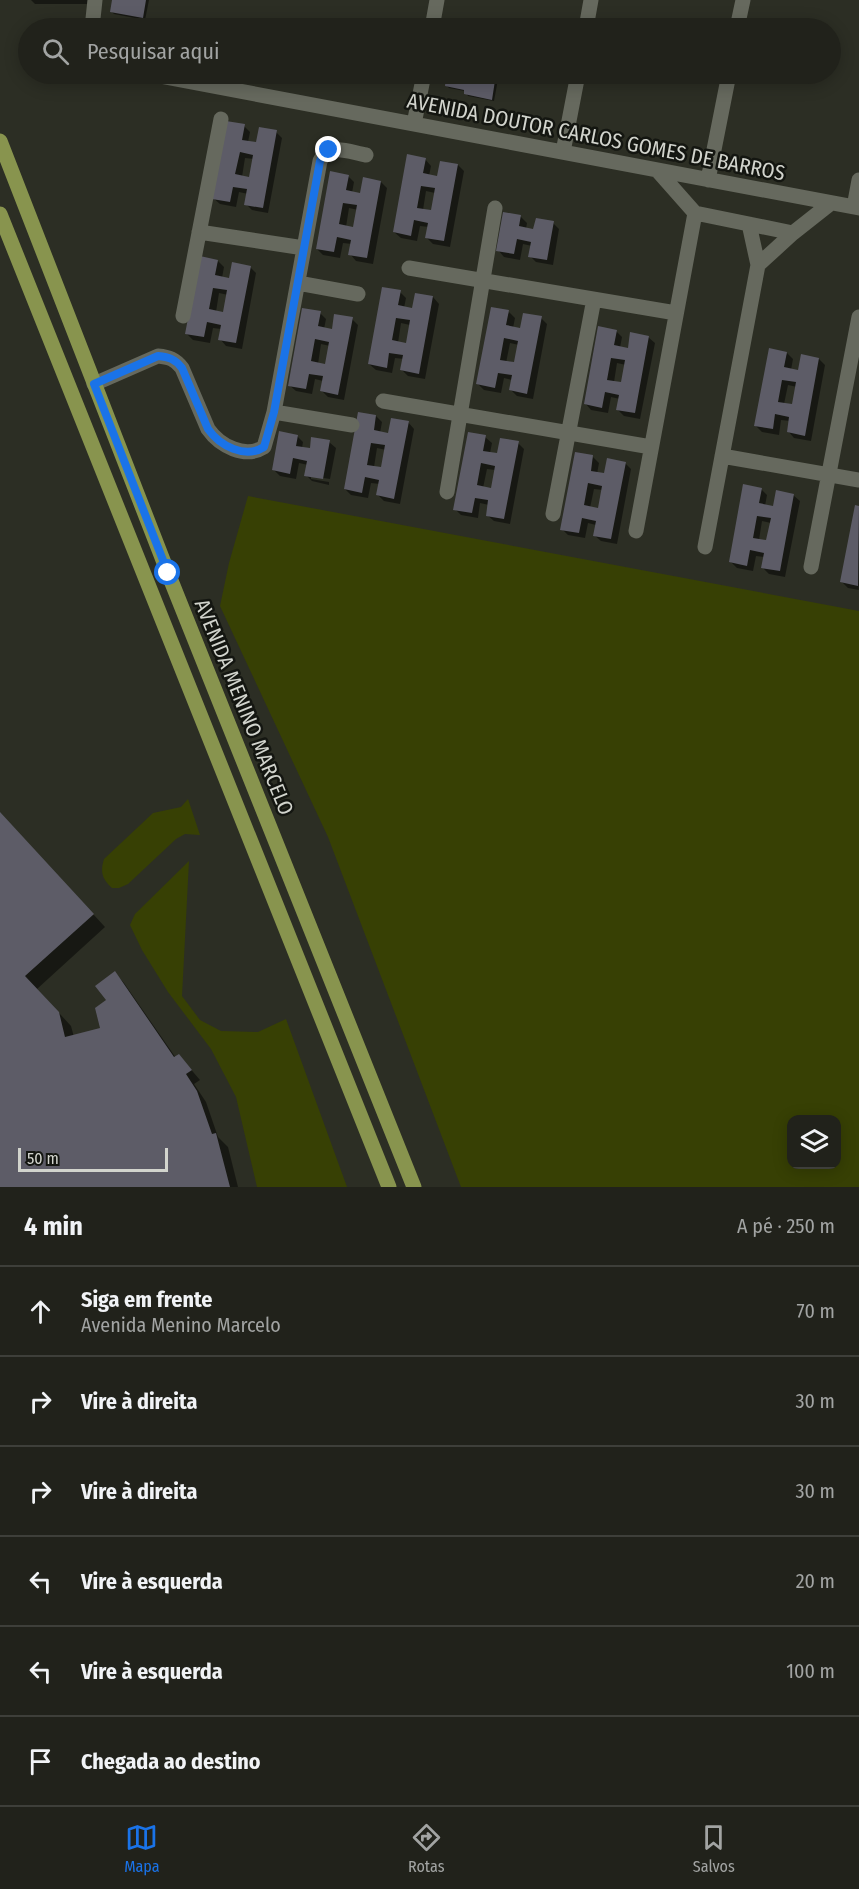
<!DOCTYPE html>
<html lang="pt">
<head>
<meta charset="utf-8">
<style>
	:root { --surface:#21221b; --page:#292a24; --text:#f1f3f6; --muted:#a2a4a3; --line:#3e3f3a; --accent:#1a73e8 }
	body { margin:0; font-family:"Fira Sans Condensed",sans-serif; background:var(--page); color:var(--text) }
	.controls { position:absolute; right:18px; bottom:18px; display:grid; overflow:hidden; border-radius:12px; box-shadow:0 3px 15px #0003 }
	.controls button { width:54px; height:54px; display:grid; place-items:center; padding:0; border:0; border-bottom:2px solid var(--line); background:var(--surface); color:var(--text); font:30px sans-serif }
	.scale { position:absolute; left:18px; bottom:15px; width:150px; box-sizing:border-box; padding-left:6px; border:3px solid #d2d4cd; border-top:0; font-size:16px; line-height:21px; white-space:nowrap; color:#d2d4cd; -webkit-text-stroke:4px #141611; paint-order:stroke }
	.stop { position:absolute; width:18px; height:18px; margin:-14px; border:4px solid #1a73e8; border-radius:50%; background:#fff }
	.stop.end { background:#1a73e8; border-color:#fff; box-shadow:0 2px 6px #0008 }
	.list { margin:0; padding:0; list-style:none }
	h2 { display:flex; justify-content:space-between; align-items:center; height:78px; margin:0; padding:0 24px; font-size:26px }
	h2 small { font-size:20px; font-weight:400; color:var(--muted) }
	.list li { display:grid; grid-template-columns:39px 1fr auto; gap:18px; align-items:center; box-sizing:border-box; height:90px; padding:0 24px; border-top:2px solid var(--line) }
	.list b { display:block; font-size:22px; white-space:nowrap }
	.list p { margin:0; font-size:20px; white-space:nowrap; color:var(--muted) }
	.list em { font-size:20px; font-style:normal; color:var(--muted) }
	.icon { flex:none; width:33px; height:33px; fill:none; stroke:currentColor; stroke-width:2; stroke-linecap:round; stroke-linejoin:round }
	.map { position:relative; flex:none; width:859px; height:1187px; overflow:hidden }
	.search { position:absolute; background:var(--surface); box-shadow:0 3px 15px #0003; left:18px; right:18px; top:18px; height:66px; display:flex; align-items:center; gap:15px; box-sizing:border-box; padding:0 21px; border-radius:33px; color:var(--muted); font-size:22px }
	.sheet { height:618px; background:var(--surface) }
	nav { display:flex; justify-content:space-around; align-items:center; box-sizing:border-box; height:84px; border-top:2px solid var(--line); background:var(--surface); font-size:16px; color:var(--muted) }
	nav a { display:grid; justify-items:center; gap:3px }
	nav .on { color:var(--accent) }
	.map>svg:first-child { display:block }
	.green { fill:#374004; fill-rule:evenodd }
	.shadow { fill:#0007; fill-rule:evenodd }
	.building { fill:#5d5c67; fill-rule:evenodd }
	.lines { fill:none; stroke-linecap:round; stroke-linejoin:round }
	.minor { stroke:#66695e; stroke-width:15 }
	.major { stroke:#88944e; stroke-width:15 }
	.route { stroke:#1a73e8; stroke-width:8 }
	.labels { text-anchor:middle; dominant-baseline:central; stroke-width:5; stroke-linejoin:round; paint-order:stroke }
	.street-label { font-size:21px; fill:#d2d4cd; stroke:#141611 }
</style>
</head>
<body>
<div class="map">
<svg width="859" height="1187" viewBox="0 0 859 1187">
	<rect width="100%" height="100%" fill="#2c2e24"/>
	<!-- green -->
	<path class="green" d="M248,496L859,611V1187H461L328,837L220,606L229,563ZM792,1120H836V1164H792Z
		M188,799L200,835L185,834L176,839L128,884L119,888H112C102,879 100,872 104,859L153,813L181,807Z
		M189,861L182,996L200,1020L221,1031L258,1032L286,1019L347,1187H257L236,1097L211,1049L168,992L142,950L130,925L135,914Z"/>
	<!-- shadow -->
	<path class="shadow" d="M31,0H88L87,4H35Z
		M114,0H149L145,20L114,14L111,11Z
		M448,74H499L494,101L468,96L465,91L449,88L446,85Z
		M244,126L250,132L248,142L257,144L276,132L282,138L268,213L252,210L246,204L248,194L239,192L236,207L220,204L213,198ZM245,158L254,159L251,178L242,177Z
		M425,159L431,166L429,176L438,177L458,165L464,171L450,247L433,244L427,238L429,227L420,226L417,241L401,238L394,232ZM426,191L435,193L432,212L423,210Z
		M348,176L354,182L352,193L361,194L381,182L387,188L373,264L356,261L350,254L352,244L343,243L340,258L323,255L317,249ZM349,208L358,210L355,229L346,227Z
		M504,214L521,217L527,223L526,229L535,231L553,223L559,229L553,265L536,262L530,256L532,246L523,244L520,260L504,257L498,250Z
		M218,261L224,267L222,278L231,279L250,267L256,273L242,349L226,346L220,339L221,329L213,328L210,343L193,340L187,334ZM219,293L228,295L224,314L216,312Z
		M400,292L406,298L404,308L413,310L433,297L439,304L425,379L408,376L402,370L404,359L395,358L392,373L376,370L369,364ZM401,323L410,325L407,344L398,343Z
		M509,312L515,318L513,328L522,330L541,318L547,324L533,399L517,396L511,390L512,380L504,378L501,393L484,390L478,384ZM510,343L519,345L515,364L506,363Z
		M320,313L326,319L324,329L333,331L352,319L358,325L344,400L328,397L322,391L323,381L315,379L312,394L296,391L289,385ZM321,344L330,346L326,365L318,364Z
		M616,331L622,337L620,348L629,350L648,337L655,343L640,419L624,416L618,410L620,399L611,397L608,413L591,410L585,403ZM617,363L626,365L623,384L614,382Z
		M787,353L793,359L791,370L799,371L819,359L825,365L811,441L794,438L788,431L790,421L781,420L779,435L762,432L756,426ZM788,385L797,387L793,406L784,404Z
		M376,416L382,422L380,433L389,435L408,422L414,429L400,504L384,501L378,495L380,484L371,483L368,498L351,495L345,489ZM377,448L386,450L382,469L374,467Z
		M297,436L303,442L302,448L311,450L329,442L336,448L330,479L311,476V479L329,482V485L312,481L306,475L308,465L299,463L296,479L280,476L273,469Z
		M485,437L492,443L490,453L498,455L518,443L524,449L510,524L494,521L487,515L489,505L480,503L478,518L461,515L455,509ZM487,469L495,470L492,489L483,488Z
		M593,457L599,463L597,474L606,475L625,463L631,469L617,544L601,541L594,535L596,525L588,523L585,538L568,535L562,529ZM594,489L603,490L599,509L590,508Z
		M761,489L767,495L765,506L774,508L793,495L800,501L785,577L769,574L763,568L765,557L756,556L753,571L737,568L730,561ZM762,521L771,523L768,542L759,540Z
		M856,507H859V590L848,588L842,582Z
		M0,813L105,927L37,989L71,1026L74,1037L102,1029L115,973L124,983L176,1058L188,1066L200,1080L194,1084L206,1102L218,1137L228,1147L238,1187H0Z"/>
	<!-- building -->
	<path class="building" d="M112,0H146L143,18L110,12Z
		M446,74H496L492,100L464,94V90L445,86Z
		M226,121L245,124L242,140L256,142L259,127L277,130L263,208L244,205L247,189L233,187L230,202L212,199ZM240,152L253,155L249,177L235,174Z
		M407,154L426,158L423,173L437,176L440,161L458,164L444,241L425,238L428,223L414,220L411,236L393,232ZM421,186L435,188L431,210L417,208Z
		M330,171L349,175L346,190L360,193L363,177L381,181L367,258L348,255L351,240L337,237L334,252L316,249ZM343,203L357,205L353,227L339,224Z
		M503,212L521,215L519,226L533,229L536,218L554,221L547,260L528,257L531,242L517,239L514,254L496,251Z
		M200,256L218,260L215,275L229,278L232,262L251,266L236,343L218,340L221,325L207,322L204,337L185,334ZM213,288L227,290L223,312L209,309Z
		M382,287L401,290L398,305L412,308L415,293L433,296L419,374L400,370L403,355L389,353L387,368L368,364ZM396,318L410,320L406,343L392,340Z
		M491,307L509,310L506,325L520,328L523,313L542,316L527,394L509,390L512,375L498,373L495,388L476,384ZM504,338L518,341L514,362L500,360Z
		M302,308L321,311L318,326L332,329L334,314L353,317L338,395L320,391L323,376L309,374L306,389L288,386ZM315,339L329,342L325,364L311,361Z
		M598,326L617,330L614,345L628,348L630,332L649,336L635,413L616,410L619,395L605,392L602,408L584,404ZM611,358L625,360L621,382L607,380Z
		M769,348L787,352L784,367L798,370L801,354L819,358L805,436L787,432L789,417L775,414L773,429L754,426ZM782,380L796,382L792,404L778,402Z
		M358,412L376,415L374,430L388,433L391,418L409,421L394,499L376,495L379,480L365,477L362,493L344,489ZM371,443L385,445L381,467L367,465Z
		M279,431L298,435L296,446L310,448L311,437L330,440L323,479L304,476L307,461L293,458L290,474L272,470Z
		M468,432L486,435L483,451L497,453L500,438L519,441L504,519L486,516L488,500L475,498L472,513L453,510ZM481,463L495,466L491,488L477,485Z
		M575,452L593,455L591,471L604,473L607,458L626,462L611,539L593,536L596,521L582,518L579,533L560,530ZM588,483L602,486L598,508L584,505Z
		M743,484L762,488L759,503L773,506L776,490L794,494L780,571L761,568L764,553L750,550L747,566L729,562ZM757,516L771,518L766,540L753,538Z
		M855,505L859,506L858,586L840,582Z
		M0,812L94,914L25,976L59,1012L65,1037L100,1028L95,1008L106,1000L95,986L115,971L174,1057L179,1054L192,1070L186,1074L197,1091L212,1134L216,1133L230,1187H0Z"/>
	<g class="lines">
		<!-- minor -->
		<path class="minor" d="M92,28L95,0
			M432,28L437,0
			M586,28L591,0
			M737,28L743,0
			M149,74L859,208
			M414,124L424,74
			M563,152L578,74
			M657,170L695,213L793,233L831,203
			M708,180L729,74
			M854,207L859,180
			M199,232L304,248
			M758,265L793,233
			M409,268L676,313
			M298,283L358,294
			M183,316L221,119
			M94,384L158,356C169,357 175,359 182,368L208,429C220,446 245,459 264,447L274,412L320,161C329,142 349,152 366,155
			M383,401L651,447
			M274,412L352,425
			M722,456L859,480
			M447,492L495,208
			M553,514L594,299
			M636,531L695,213
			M705,547L758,265L749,224
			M811,567L859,317"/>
		<!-- major -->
		<path class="major" d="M0,141L168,573L414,1187
			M0,214L389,1187"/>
	</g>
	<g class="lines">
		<!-- route -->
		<path class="route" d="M168,573L94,384L158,356C169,357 175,359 182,368L208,429C220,446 245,459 264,447L274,412L320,161L323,154L329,150"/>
	</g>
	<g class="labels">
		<!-- street labels -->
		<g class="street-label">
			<text transform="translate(596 137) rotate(11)">AVENIDA DOUTOR CARLOS GOMES DE BARROS</text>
			<text transform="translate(244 707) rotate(68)">AVENIDA MENINO MARCELO</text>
		</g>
	</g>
</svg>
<div class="controls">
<button><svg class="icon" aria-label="layers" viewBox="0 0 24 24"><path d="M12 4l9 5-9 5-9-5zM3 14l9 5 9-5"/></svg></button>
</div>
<div class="scale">50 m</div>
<div class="stop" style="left:168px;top:573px"></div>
<div class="stop end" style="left:329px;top:150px"></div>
<div class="search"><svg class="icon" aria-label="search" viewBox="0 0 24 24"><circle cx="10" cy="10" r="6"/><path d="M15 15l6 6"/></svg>Pesquisar aqui</div>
</div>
<section class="sheet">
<h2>4 min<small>A pé · 250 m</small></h2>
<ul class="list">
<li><svg class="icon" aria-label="ahead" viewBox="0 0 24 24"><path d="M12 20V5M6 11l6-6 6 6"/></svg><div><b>Siga em frente</b><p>Avenida Menino Marcelo</p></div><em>70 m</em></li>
<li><svg class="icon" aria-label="right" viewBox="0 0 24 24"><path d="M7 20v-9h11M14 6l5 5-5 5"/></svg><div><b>Vire à direita</b></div><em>30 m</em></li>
<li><svg class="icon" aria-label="right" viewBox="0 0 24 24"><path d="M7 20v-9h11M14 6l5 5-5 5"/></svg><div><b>Vire à direita</b></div><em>30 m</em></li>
<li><svg class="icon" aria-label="left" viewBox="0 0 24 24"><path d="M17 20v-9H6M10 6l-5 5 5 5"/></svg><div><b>Vire à esquerda</b></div><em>20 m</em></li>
<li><svg class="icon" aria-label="left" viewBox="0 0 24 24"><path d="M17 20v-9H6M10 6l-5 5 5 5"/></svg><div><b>Vire à esquerda</b></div><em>100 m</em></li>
<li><svg class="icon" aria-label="arrive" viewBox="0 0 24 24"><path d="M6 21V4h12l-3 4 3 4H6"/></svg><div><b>Chegada ao destino</b></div></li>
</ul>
</section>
<nav>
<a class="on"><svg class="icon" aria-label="map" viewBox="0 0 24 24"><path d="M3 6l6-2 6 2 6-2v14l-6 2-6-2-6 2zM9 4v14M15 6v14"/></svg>Mapa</a>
<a><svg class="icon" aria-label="directions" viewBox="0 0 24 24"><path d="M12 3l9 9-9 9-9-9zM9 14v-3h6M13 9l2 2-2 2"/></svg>Rotas</a>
<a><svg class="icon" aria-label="saved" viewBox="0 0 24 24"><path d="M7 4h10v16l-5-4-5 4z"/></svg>Salvos</a>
</nav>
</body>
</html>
